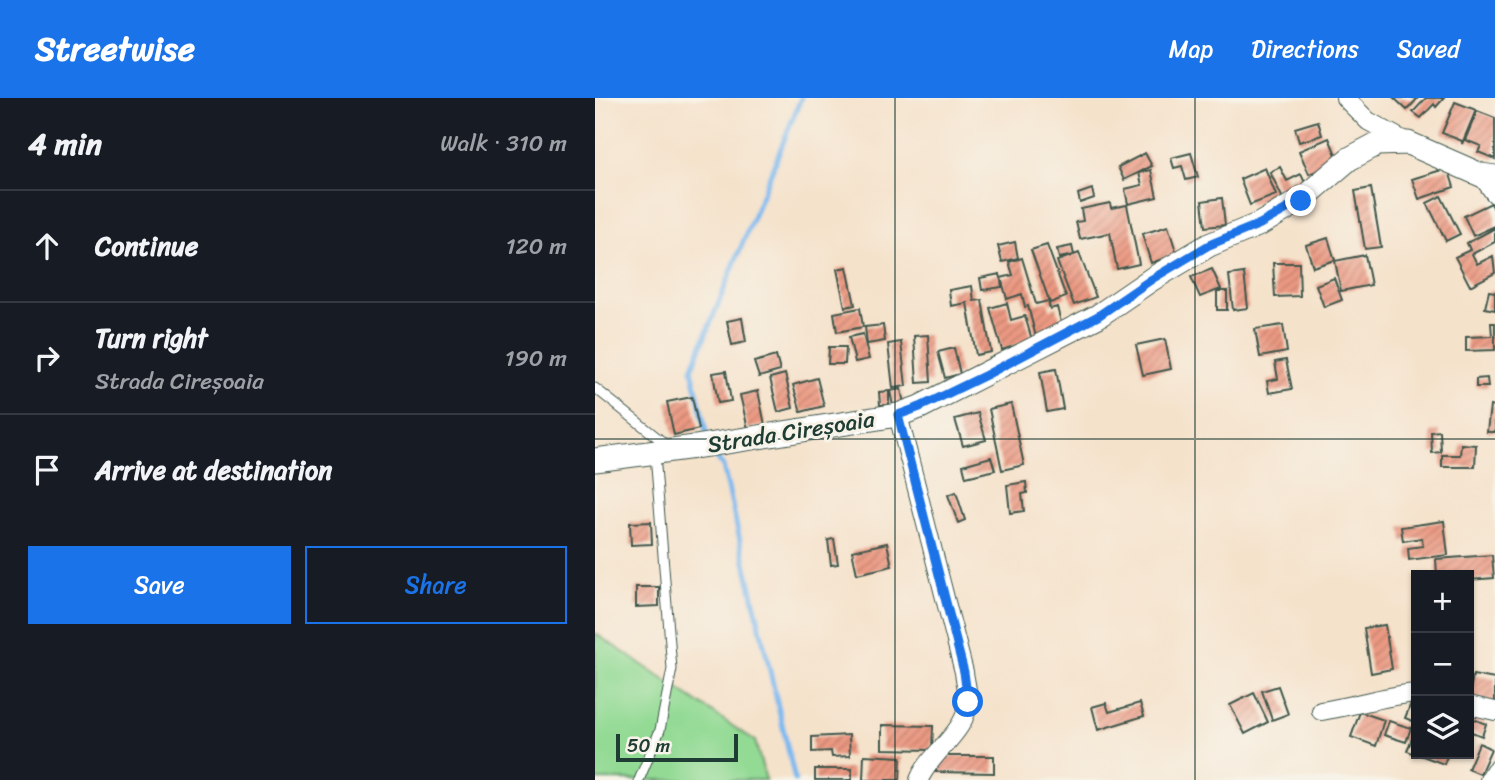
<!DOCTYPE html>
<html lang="en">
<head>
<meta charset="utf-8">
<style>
	:root { --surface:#171b24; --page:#20242c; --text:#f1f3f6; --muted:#9ea1a6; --line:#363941; --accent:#1a73e8 }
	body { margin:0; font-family:Sriracha,sans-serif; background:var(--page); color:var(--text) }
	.controls { position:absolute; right:21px; bottom:21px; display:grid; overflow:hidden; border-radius:0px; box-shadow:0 2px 5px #0004 }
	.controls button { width:63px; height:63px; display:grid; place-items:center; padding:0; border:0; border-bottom:2px solid var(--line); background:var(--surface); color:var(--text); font:35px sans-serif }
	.scale { position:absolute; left:21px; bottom:18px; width:122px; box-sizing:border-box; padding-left:7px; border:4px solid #1f3d34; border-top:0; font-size:19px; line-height:24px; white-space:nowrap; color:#1f3d34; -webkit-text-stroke:5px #f7f3e8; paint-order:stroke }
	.stop { position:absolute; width:21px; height:21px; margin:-16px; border:5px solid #1a73e8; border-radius:50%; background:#fff }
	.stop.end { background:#1a73e8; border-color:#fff; box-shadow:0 2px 7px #0008 }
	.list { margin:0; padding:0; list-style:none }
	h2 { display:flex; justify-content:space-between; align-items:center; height:91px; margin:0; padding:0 28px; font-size:30px }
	h2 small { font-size:23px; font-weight:400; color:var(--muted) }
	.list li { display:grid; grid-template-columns:46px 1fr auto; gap:21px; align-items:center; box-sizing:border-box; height:112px; padding:0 28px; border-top:2px solid var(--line) }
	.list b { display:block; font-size:26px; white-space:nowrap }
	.list p { margin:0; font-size:23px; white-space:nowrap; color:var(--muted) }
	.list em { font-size:23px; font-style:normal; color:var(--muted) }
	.actions { display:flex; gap:14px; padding:21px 28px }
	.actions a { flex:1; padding:16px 0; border:2px solid var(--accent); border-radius:0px; text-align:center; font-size:24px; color:var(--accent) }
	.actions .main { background:var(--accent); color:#fff }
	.icon { flex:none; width:38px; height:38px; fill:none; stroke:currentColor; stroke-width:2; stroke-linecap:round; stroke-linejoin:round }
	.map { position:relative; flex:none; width:900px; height:682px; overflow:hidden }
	header { display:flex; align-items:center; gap:42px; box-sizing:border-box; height:98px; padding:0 35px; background:var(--accent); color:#fff }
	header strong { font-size:33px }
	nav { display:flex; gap:38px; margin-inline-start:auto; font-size:24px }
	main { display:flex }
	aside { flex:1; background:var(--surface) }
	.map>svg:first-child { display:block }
	.green { fill:#93da94; stroke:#598c64; stroke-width:2 }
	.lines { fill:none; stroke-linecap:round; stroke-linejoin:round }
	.stream { stroke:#7cb9ef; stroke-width:5 }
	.building { fill:url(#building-hatch) }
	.service-casing { stroke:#3f564b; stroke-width:11 }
	.minor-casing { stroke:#3f564b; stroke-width:20 }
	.tertiary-casing { stroke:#3f564b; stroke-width:25 }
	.service { stroke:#fff; stroke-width:9 }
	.minor { stroke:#fff; stroke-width:18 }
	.tertiary { stroke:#fff; stroke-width:23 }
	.route { stroke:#1a73e8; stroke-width:9 }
	.grid { fill:none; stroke:#1f3d34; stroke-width:2; stroke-opacity:0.55 }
	.labels { text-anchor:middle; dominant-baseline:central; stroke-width:6; stroke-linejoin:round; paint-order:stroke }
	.street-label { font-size:23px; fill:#1f3d34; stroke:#f7f3e8 }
</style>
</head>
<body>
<header>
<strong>Streetwise</strong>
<nav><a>Map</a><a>Directions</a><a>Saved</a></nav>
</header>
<main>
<aside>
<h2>4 min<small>Walk · 310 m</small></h2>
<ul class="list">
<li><svg class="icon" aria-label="ahead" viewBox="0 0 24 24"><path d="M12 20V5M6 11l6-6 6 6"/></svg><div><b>Continue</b></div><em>120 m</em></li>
<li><svg class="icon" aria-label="right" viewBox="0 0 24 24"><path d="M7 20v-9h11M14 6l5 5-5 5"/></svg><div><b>Turn right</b><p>Strada Cireșoaia</p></div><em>190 m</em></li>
<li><svg class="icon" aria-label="arrive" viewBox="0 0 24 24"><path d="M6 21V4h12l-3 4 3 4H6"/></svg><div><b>Arrive at destination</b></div></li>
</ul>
<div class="actions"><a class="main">Save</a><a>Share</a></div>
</aside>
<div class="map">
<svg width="900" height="682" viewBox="0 0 900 682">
	<defs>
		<pattern id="building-hatch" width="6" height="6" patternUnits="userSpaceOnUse" patternTransform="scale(1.75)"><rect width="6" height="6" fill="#ec9982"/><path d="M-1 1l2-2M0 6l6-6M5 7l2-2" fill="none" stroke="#bf7e6b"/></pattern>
	</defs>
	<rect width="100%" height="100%" fill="#f7f3e8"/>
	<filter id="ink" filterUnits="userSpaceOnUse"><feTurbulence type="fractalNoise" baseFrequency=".0143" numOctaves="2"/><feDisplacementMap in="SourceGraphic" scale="14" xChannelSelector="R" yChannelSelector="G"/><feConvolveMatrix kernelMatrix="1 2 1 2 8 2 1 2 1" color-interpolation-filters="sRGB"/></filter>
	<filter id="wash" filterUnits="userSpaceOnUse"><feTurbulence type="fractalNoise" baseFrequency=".00686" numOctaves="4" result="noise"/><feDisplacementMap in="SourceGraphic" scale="28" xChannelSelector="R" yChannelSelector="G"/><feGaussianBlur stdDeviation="1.57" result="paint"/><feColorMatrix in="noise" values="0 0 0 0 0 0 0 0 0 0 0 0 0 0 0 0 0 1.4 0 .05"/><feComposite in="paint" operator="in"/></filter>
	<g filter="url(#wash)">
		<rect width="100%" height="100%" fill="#f5e2cb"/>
		<!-- green -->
		<path class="green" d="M0,535L160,643L171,682H0Z"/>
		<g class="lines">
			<!-- stream -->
			<path class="stream" d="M112,338L97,271L206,0
				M118,355L128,368L200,682"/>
		</g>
		<g id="blocks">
			<!-- building -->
			<path class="building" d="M799,0H823L812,12Z
				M831,0H849L841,9L839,6L826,20L818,14Z
				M860,4L881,12L867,46V43L847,35Z
				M882,13L900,20V61L883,54L886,48L870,42Z
				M723,23L727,37L704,44L700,30Z
				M734,40L744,64L714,76L704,53Z
				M550,55L557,68L529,82L523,69Z
				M596,55L603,79L591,82L587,68L579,70L576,60Z
				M685,69L692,83L706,76L712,89L688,101L675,74Z
				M670,70L681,97L655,107L645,81Z
				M853,70L859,89L824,101L817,81Z
				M556,72L562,99L533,106L530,91L547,87L544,75Z
				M776,90L786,149L770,151L760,93Z
				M497,91L499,100L485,105L483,96Z
				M846,98L865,136L851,143L832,105Z
				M627,100L630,127L610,129L607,103Z
				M515,105L516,110L532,107L544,166L522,171L515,135L485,141L481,124L488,123L486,111Z
				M896,105L900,113V128L878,138L869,118Z
				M573,128L582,156L556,165L547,136Z
				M900,130V144L877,156L882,166L898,158L900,175L875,188L860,159L875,152L872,145Z
				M733,140L740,162L718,169L711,147Z
				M420,144L423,160L407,164L403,148Z
				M452,147L471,199L455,205L436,152Z
				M477,148L479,157L464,160L462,151Z
				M484,155L501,199L479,207L462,163Z
				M770,157L776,187L746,193L740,163Z
				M427,160L441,206L453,203L455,211L462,209L468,232L441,239L433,208L430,209L427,196L412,201L406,180L418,177L414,164Z
				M678,165H704L705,198L680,199Z
				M252,169L260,207L250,209L242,171Z
				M617,171L626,191L605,199L596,179Z
				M649,175L653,210L638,212L634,177Z
				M405,176L407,189L387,192L385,180Z
				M739,180L747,202L729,209L721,187Z
				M377,188L379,203L387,202L396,254L381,257L372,205L356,208L354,192Z
				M622,193H632V212H622Z
				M894,193L900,194V212L890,210Z
				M412,205L416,222L430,218L437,242L407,252L395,210Z
				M265,210L268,229L242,234L239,215Z
				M147,220L151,244L137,247L132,223Z
				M896,225H900V252L871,253V239L897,238Z
				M288,227L290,243L272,246L270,229Z
				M688,227L692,254L665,259L660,231Z
				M268,236L274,261L260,264L254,239Z
				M333,237L336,284L322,285L319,238Z
				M570,241L576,271L548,277L541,247Z
				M306,244L311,288L298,290L293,246Z
				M234,249H251L250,266H233Z
				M359,250L365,276L350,280L343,254Z
				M181,258L185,273L164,279L159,264Z
				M691,262L697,291L674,295L672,283L683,281L680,264Z
				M461,271L468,311L452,314L445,274Z
				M131,273L136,303L123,305L118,275Z
				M190,276L198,310L183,314L175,280Z
				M222,280L229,308L206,314L198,287Z
				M892,280L893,289H881V281Z
				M306,291L309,306L298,308L295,293Z
				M163,293L170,327L153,331L145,297Z
				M294,293V307H285L284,294Z
				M97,299L104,331L79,337L72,304Z
				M416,306L429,367L407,372L394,311Z
				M895,308L900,309V334H892Z
				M383,315L391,342L368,348L360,321Z
				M845,333L846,354L837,355L836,334Z
				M866,346L881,347L880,369H847V357H865Z
				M396,359L400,372L371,379L368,367Z
				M431,384L432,395L427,396L429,413L415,415L412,387Z
				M361,394L370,422L363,425L353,397Z
				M849,423L853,457L814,462L813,450L828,448L827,440L808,443L806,429Z
				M56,424L57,446L36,447L35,425Z
				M239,441L243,466L236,467L233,442Z
				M292,445L297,468L262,476L257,453Z
				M897,457L899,480L874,482V477H842L841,461Z
				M41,489H64V508L41,509Z
				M790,527L797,571L776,575L769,530Z
				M878,577L900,581V605L874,599Z
				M683,588L693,616L677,622L667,593Z
				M659,595L673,624L650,636L635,607Z
				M819,598L821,599L820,624L810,620Z
				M511,605L514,614L545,605L549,618L503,632L497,609Z
				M765,614L789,622L781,648L756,639Z
				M874,619L891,626L887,638L874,633Z
				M794,623L816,630L811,644L789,637Z
				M287,627L338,628L337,652L287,651Z
				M821,630V656L812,653Z
				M254,637L255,658L237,659L236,653L217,654V639Z
				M884,645L896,651L885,676L873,671Z
				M822,656H853L849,666Z
				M269,657L306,659L305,682H268Z
				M341,658H399V675L341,674Z
				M220,671H257V682H220Z"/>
		</g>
	</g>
	<g filter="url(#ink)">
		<use href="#blocks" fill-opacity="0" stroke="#3f564b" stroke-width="2"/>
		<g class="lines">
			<defs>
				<path id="service" d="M0,290L73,348
					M44,682L65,632L77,571L60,356"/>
				<path id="minor" d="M750,0L773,23L813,45
					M886,77L900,96
					M303,317L369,574C370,583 373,593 373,602C373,634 335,654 324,682
					M874,607L900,613
					M726,613C758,608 789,598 821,595
					M894,682L900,672"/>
				<path id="tertiary" d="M0,362L100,349L303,317L325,309L503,218L557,181L614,147L665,126L706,102L754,61L782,46L813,45L886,77L900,79"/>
			</defs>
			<!-- service casing -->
			<use href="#service" class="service-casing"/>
			<!-- minor casing -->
			<use href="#minor" class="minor-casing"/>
			<!-- tertiary casing -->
			<use href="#tertiary" class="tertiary-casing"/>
			<!-- service -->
			<use href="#service" class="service"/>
			<!-- minor -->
			<use href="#minor" class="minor"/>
			<!-- tertiary -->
			<use href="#tertiary" class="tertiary"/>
		</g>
	</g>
	<g class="lines" filter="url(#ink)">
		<!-- route -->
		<path class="route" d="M373,604L369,574L303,317L325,309L391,277L503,218L557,181L614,147L665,126L706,103"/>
	</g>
	<!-- grid -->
	<path class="grid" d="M300,0V682M600,0V682M0,341H900"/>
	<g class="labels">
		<!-- street labels -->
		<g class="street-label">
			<text transform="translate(196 334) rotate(-9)">Strada Cireșoaia</text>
		</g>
	</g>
</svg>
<div class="controls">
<button>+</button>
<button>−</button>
<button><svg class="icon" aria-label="layers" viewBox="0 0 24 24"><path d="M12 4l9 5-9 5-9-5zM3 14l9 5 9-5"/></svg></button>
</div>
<div class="scale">50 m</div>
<div class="stop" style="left:373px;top:604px"></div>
<div class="stop end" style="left:706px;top:103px"></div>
</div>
</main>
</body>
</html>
